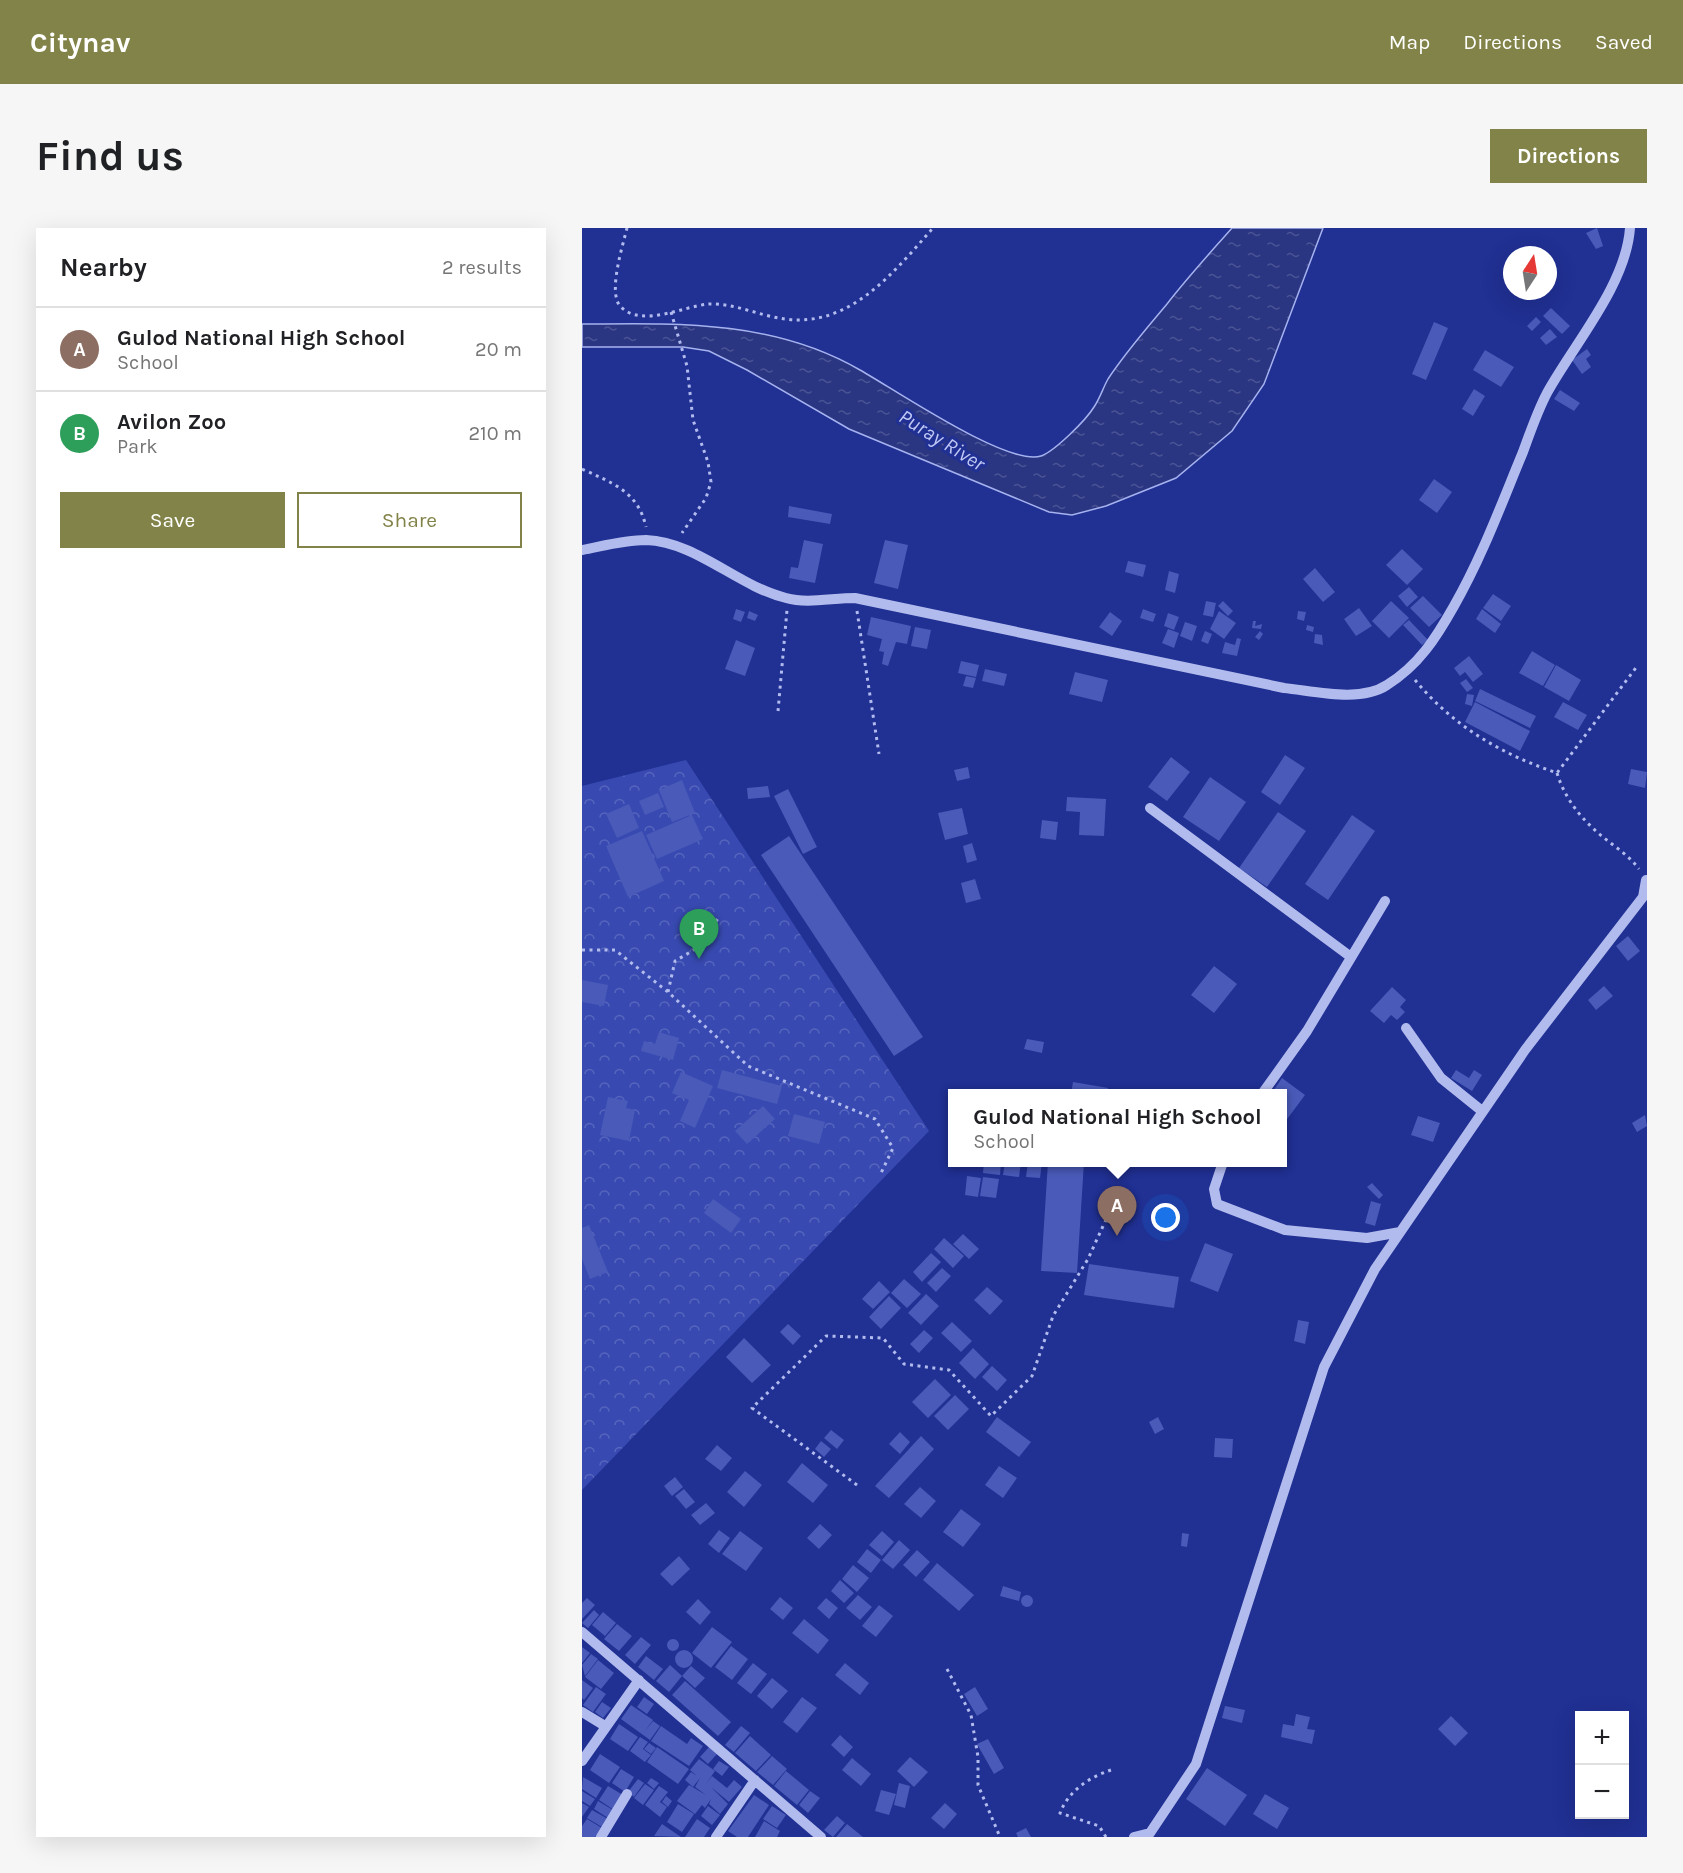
<!DOCTYPE html>
<html lang="en">
<head>
<meta charset="utf-8">
<style>
	:root { --surface:#fff; --page:#f6f6f6; --text:#202124; --muted:#757577; --line:#e0e0e0; --accent:#828348 }
	body { margin:0; font-family:Karla,sans-serif; background:var(--page); color:var(--text) }
	.controls { position:absolute; right:18px; bottom:18px; display:grid; overflow:hidden; border-radius:0px; box-shadow:0 6px 24px #0002 }
	.controls button { width:54px; height:54px; display:grid; place-items:center; padding:0; border:0; border-bottom:2px solid var(--line); background:var(--surface); color:var(--text); font:30px sans-serif }
	.compass { position:absolute; left:921px; top:18px; width:54px; height:54px; border-radius:50%; background:var(--surface); box-shadow:0 6px 24px #0002; rotate:12deg }
	.you { position:absolute; left:584px; top:990px; width:21px; height:21px; margin:-15px; border:4px solid #fff; border-radius:50%; background:#1a73e8; box-shadow:0 0 0 9px #1a73e833 }
	.badge { display:grid; place-items:center; width:39px; height:39px; border-radius:50%; background:var(--accent); color:#fff; font-size:20px; font-weight:700 }
	.pin { position:absolute; translate:-50% -50px; filter:drop-shadow(0 2px 3px #0008) }
	.pin::after { content:''; position:absolute; top:32px; width:21px; height:18px; background:inherit; clip-path:polygon(0 0,100% 0,50% 100%) }
	.popup { position:absolute; left:366px; top:861px; width:339px; height:78px; box-sizing:border-box; display:grid; place-content:center; border-radius:0px; background:var(--surface); filter:drop-shadow(0 2px 4px #0005); font-size:20px; white-space:nowrap; color:var(--muted) }
	.popup b { font-size:22px; color:var(--text) }
	.popup::after { content:''; position:absolute; left:50%; top:100%; margin-left:-12px; border:12px solid transparent; border-top-color:var(--surface) }
	.list { margin:0; padding:0; list-style:none }
	h2 { display:flex; justify-content:space-between; align-items:center; height:78px; margin:0; padding:0 24px; font-size:26px }
	h2 small { font-size:20px; font-weight:400; color:var(--muted) }
	.list li { display:grid; grid-template-columns:39px 1fr auto; gap:18px; align-items:center; box-sizing:border-box; height:84px; padding:0 24px; border-top:2px solid var(--line) }
	.list b { display:block; font-size:22px; white-space:nowrap }
	.list p { margin:0; font-size:20px; white-space:nowrap; color:var(--muted) }
	.list em { font-size:20px; font-style:normal; color:var(--muted) }
	.actions { display:flex; gap:12px; padding:18px 24px }
	.actions a { flex:1; padding:14px 0; border:2px solid var(--accent); border-radius:0px; text-align:center; font-size:21px; color:var(--accent) }
	.actions .main { background:var(--accent); color:#fff }
	.map { position:relative; flex:none; width:1065px; height:1609px; overflow:hidden; border-radius:0px }
	header { display:flex; align-items:center; gap:36px; box-sizing:border-box; height:84px; padding:0 30px; background:var(--accent); color:#fff }
	header strong { font-size:28px }
	nav { display:flex; gap:33px; margin-inline-start:auto; font-size:21px }
	.intro { display:flex; align-items:center; justify-content:space-between; box-sizing:border-box; height:144px; padding:0 36px }
	h1 { margin:0; font-size:42px }
	.button { padding:15px 27px; border-radius:0px; background:var(--accent); color:#fff; font-size:21px; font-weight:700 }
	main { display:flex; gap:36px; padding:0 36px }
	aside { flex:1; background:var(--surface); border-radius:0px; box-shadow:0 6px 24px #0002 }
	.map>svg:first-child { display:block }
	.forest { fill:url(#forest-crowns) }
	.water { fill:url(#water-ripples); stroke:#a6b2ef; stroke-width:1.5 }
	.building { fill:#495ab9 }
	.lines { fill:none; stroke-linecap:round; stroke-linejoin:round }
	.path { stroke:#b2bbee; stroke-width:3; stroke-dasharray:3 4.5; stroke-linecap:butt }
	.minor { stroke:#b2bbee; stroke-width:10 }
	.labels { text-anchor:middle; dominant-baseline:central; stroke-width:6; stroke-linejoin:round; paint-order:stroke }
	.water-label { font-size:21px; font-style:italic; fill:#bfc7f4; stroke:#203093 }
</style>
</head>
<body>
<header>
<strong>Citynav</strong>
<nav><a>Map</a><a>Directions</a><a>Saved</a></nav>
</header>
<div class="intro"><h1>Find us</h1><a class="button">Directions</a></div>
<main>
<aside>
<h2>Nearby<small>2 results</small></h2>
<ul class="list">
<li><span class="badge" style="background:#8d6e63">A</span><div><b>Gulod National High School</b><p>School</p></div><em>20 m</em></li>
<li><span class="badge" style="background:#2e9e5b">B</span><div><b>Avilon Zoo</b><p>Park</p></div><em>210 m</em></li>
</ul>
<div class="actions"><a class="main">Save</a><a>Share</a></div>
</aside>
<div class="map">
<svg width="1065" height="1609" viewBox="0 0 1065 1609">
	<defs>
		<pattern id="forest-crowns" width="20" height="18" patternUnits="userSpaceOnUse" patternTransform="scale(1.5)"><rect width="20" height="18" fill="#384ab1"/><path d="M2 6a3 3 0 1 1 6 0M12 15a3 3 0 1 1 6 0" fill="none" stroke="#5665bd"/></pattern>
		<pattern id="water-ripples" width="26" height="14" patternUnits="userSpaceOnUse" patternTransform="scale(1.5)"><rect width="26" height="14" fill="#2a3682"/><path d="M2 4q2-2 4 0t4 0M15 11q2-2 4 0t4 0" fill="none" stroke="#4a5495"/></pattern>
	</defs>
	<rect width="100%" height="100%" fill="#203093"/>
	<!-- forest -->
	<path class="forest" d="M104,532L347,903L0,1262V558Z"/>
	<!-- water -->
	<path class="water" d="M650,0H741L682,156L650,203L594,250L524,278L490,287L467,284L267,201L165,142L127,123L101,119H0V96C96,95 192,92 278,142C312,161 426,239 459,228C473,223 504,192 512,179C518,170 521,160 526,151C543,125 565,100 585,76C605,50 628,25 650,0Z"/>
	<!-- building -->
	<path class="building" d="M1015,0L1021,18L1014,21L1004,5Z
		M969,80L988,98L980,106L961,88Z
		M954,89L959,94L950,103L945,98Z
		M852,94L866,100L844,152L830,146Z
		M968,101L975,109L964,117L958,110Z
		M1005,121L1009,127L1004,131L1009,139L1000,146L990,132Z
		M903,122L932,139L919,159L891,142Z
		M892,161L903,168L891,188L880,181Z
		M978,162L998,175L992,183L972,171Z
		M852,251L870,264L855,285L837,272Z
		M207,278L250,286L248,296L206,289Z
		M222,312L241,316L233,355L207,350L209,339L216,340Z
		M303,312L326,317L316,361L292,355Z
		M820,321L841,341L825,357L804,337Z
		M546,333L564,337L561,349L543,344Z
		M733,340L753,364L741,374L721,351Z
		M587,343L597,346L593,365L583,362Z
		M827,359L836,369L825,379L816,368Z
		M911,366L929,378L919,393L901,380Z
		M841,368L860,387L847,399L828,380Z
		M624,373L634,375L631,389L621,387Z
		M641,373L651,383L646,388L636,378Z
		M809,373L827,390L807,410L790,393Z
		M777,380L790,398L774,408L762,391Z
		M154,381L163,384L159,394L151,391Z
		M561,381L574,386L571,394L558,390Z
		M900,381L919,396L913,405L894,391Z
		M167,383L176,387L173,393L165,390Z
		M637,383L654,395L642,411L628,401Z
		M716,383L724,384L722,393L715,391Z
		M528,384L540,393L530,408L517,399Z
		M586,385L597,389L592,402L582,398Z
		M289,389L329,398L325,416L314,414L306,438L300,436L302,424L297,423L300,411L285,407Z
		M827,392L846,412L840,417L821,397Z
		M671,393H674L673,398L680,396L679,401L670,400Z
		M603,394L615,398L610,413L598,408Z
		M725,397L732,399L731,404L724,402Z
		M333,399L349,402L345,421L329,418Z
		M586,401L597,405L592,420L580,415Z
		M623,403L630,406L626,416L619,413Z
		M678,403L681,406L677,412L673,409Z
		M733,406L740,407L741,417L732,415Z
		M655,410L659,411L655,428L640,425L643,414L653,417Z
		M154,412L173,420L163,448L143,441Z
		M950,423L973,437L961,458L937,445Z
		M887,428L901,446L891,454L883,444L878,448L872,440Z
		M379,433L397,437L394,449L376,445Z
		M974,437L999,452L987,473L962,459Z
		M403,441L425,446L422,458L400,453Z
		M493,444L526,452L520,474L487,466Z
		M384,448L394,450L391,460L381,458Z
		M884,451L891,460L885,464L878,455Z
		M898,461L954,488L948,500L893,473Z
		M885,466L892,467L890,478L883,476Z
		M893,474L948,503L938,523L883,494Z
		M981,474L1005,487L996,502L972,489Z
		M703,527L723,540L698,577L679,564Z
		M589,529L608,544L585,573L566,559Z
		M386,539L388,550L375,553L372,542Z
		M1049,541L1065,544L1063,560L1046,556Z
		M628,549L664,574L637,613L601,589Z
		M100,552L113,585L90,594L77,562Z
		M186,558L188,569L166,571L165,560Z
		M206,561L235,619L221,626L192,568Z
		M76,565L82,579L63,587L57,573Z
		M485,569L524,571L522,608L497,607L498,584L484,583Z
		M47,576L57,600L35,610L24,586Z
		M380,580L386,606L363,612L356,585Z
		M696,584L724,603L685,659L657,640Z
		M110,587L121,611L75,631L64,607Z
		M770,587L793,603L746,672L723,656Z
		M460,592L476,594L474,612L458,610Z
		M60,603L82,653L46,669L24,618Z
		M207,608L341,809L312,828L179,627Z
		M390,615L395,632L385,635L381,618Z
		M393,651L399,671L384,675L379,655Z
		M1046,708L1058,723L1046,733L1034,718Z
		M632,738L655,756L632,785L609,767Z
		M0,752L26,757L22,778L0,774Z
		M1022,758L1031,768L1014,782L1006,772Z
		M810,759L824,772L818,779L823,784L815,792L809,787L802,795L788,783Z
		M77,804L97,810L91,832L59,823L62,813L73,816Z
		M445,811L462,814L460,825L442,821Z
		M140,842L200,858L195,876L135,860Z
		M874,842L887,850L892,842L900,847L890,863L869,850Z
		M99,844L131,858L113,900L98,893L107,872L90,865Z
		M700,850L723,867L700,898V866H689Z
		M491,854L526,860L525,866H489Z
		M26,869L46,873L44,880L53,882L47,913L18,907Z
		M181,878L193,891L165,916L153,903Z
		M212,886L243,894L237,916L206,908Z
		M1063,887L1065,898L1055,904L1050,895Z
		M836,888L858,895L851,914L829,907Z
		M402,934H419L418,947L401,945Z
		M423,934H439L437,949L421,947Z
		M446,934H460L458,950L444,949Z
		M466,934H502L495,1045L459,1043Z
		M385,948L399,950L396,969L383,967Z
		M401,949L417,951L414,970L398,968Z
		M790,955L801,967L797,971L785,959Z
		M131,971L159,991L149,1005L122,985Z
		M789,973L799,976L793,998L783,995Z
		M7,997L26,1044L8,1051L0,1031V1000Z
		M381,1006L397,1021L387,1031L371,1016Z
		M362,1010L382,1028L371,1040L352,1021Z
		M623,1015L651,1026L636,1064L608,1053Z
		M349,1025L359,1034L340,1054L331,1044Z
		M507,1036L597,1049L592,1080L502,1067Z
		M360,1040L369,1048L354,1064L345,1055Z
		M322,1051L339,1066L325,1080L309,1065Z
		M297,1053L308,1064L291,1081L280,1071Z
		M405,1059L421,1073L408,1087L392,1072Z
		M344,1066L357,1078L339,1097L326,1085Z
		M307,1068L319,1080L299,1101L287,1089Z
		M716,1092L727,1094L723,1116L712,1113Z
		M370,1094L390,1113L379,1124L359,1105Z
		M206,1096L219,1108L211,1117L198,1104Z
		M342,1102L351,1110L337,1125L328,1116Z
		M162,1110L189,1137L170,1155L144,1129Z
		M391,1120L407,1136L393,1151L377,1135Z
		M410,1138L425,1152L415,1163L400,1149Z
		M353,1151L369,1167L346,1190L330,1174Z
		M373,1167L387,1181L366,1202L352,1188Z
		M415,1189L449,1214L437,1229L404,1204Z
		M576,1189L582,1201L573,1206L567,1194Z
		M249,1202L262,1212L255,1221L242,1210Z
		M318,1204L328,1214L318,1226L307,1216Z
		M339,1208L352,1221L307,1270L293,1258Z
		M633,1210L651,1211L650,1230L632,1229Z
		M239,1213L249,1221L242,1229L233,1221Z
		M135,1217L150,1230L139,1243L123,1231Z
		M220,1235L246,1257L231,1275L205,1254Z
		M417,1238L435,1250L421,1270L403,1257Z
		M163,1243L180,1257L162,1279L145,1264Z
		M93,1249L101,1259L90,1268L82,1258Z
		M338,1259L354,1273L339,1290L322,1276Z
		M102,1261L113,1274L104,1281L93,1268Z
		M124,1275L133,1285L118,1297L109,1287Z
		M379,1281L399,1296L381,1319L361,1304Z
		M238,1296L250,1307L237,1321L225,1310Z
		M137,1302L148,1310L137,1325L126,1316Z
		M158,1303L181,1320L164,1343L140,1326Z
		M300,1303L312,1314L300,1328L287,1317Z
		M600,1305L607,1306L605,1319L599,1318Z
		M317,1312L328,1322L311,1341L300,1332Z
		M285,1321L299,1332L289,1345L275,1334Z
		M335,1322L348,1334L334,1349L321,1337Z
		M97,1328L108,1341L90,1358L78,1346Z
		M355,1335L392,1367L377,1383L341,1352Z
		M271,1337L287,1350L275,1364L260,1351Z
		M258,1352L272,1365L262,1375L249,1363Z
		M421,1358L439,1364L437,1373L418,1368Z
		M439 1373a6 6 0 1 1 12 0a6 6 0 1 1-12 0Z
		M276,1367L290,1379L278,1392L264,1380Z
		M198,1369L211,1380L201,1392L188,1381Z
		M5,1370L13,1377L0,1391V1375Z
		M244,1370L256,1380L247,1391L235,1380Z
		M116,1371L129,1384L118,1397L104,1384Z
		M297,1377L311,1388L294,1409L280,1398Z
		M12,1382L17,1387L6,1400L0,1395Z
		M21,1384L34,1395L23,1408L10,1397Z
		M222,1391L247,1412L236,1426L210,1405Z
		M35,1396L50,1408L37,1423L22,1411Z
		M130,1399L150,1414L129,1440L110,1425Z
		M59,1409L69,1417L53,1436L43,1427Z
		M85 1417a6 6 0 1 1 12 0a6 6 0 1 1-12 0Z
		M149,1418L166,1431L150,1452L133,1439Z
		M0,1419L8,1425L0,1435Z
		M93 1431a9 9 0 1 1 18 0a9 9 0 1 1-18 0Z
		M9,1426L16,1431L3,1448L0,1437Z
		M64,1428L81,1441L72,1452L56,1439Z
		M16,1432L32,1445L19,1461L3,1449Z
		M171,1435L185,1446L169,1466L155,1455Z
		M263,1435L287,1455L278,1467L253,1447Z
		M88,1437L100,1448L87,1464L74,1453Z
		M109,1438L123,1450L113,1460L100,1448Z
		M190,1450L206,1463L190,1481L175,1468Z
		M0,1452L11,1460L2,1472L0,1470Z
		M103,1453L149,1494L136,1508L90,1467Z
		M14,1459L24,1466L11,1484L1,1477Z
		M393,1459L406,1481L395,1488L382,1466Z
		M62,1469L72,1476L65,1486L55,1479Z
		M220,1469L235,1480L215,1505L201,1494Z
		M20,1474L29,1480L21,1490L13,1484Z
		M49,1477L71,1492L63,1503L71,1493L78,1498L68,1512L39,1491Z
		M643,1478L663,1482L660,1495L640,1490Z
		M714,1486L728,1489L725,1501L733,1502L730,1516L699,1509L701,1496L712,1498Z
		M869,1488L886,1505L873,1518L856,1501Z
		M37,1496L56,1509L46,1523L28,1511Z
		M79,1498L105,1516L109,1510L121,1518L107,1538L69,1513Z
		M159,1498L168,1505L152,1524L143,1517Z
		M258,1507L271,1519L262,1529L249,1517Z
		M168,1508L189,1527L174,1543L153,1525Z
		M58,1509L66,1514L61,1521L69,1527L63,1534L48,1523Z
		M406,1511L422,1540L412,1546L395,1516Z
		M67,1515L74,1520L69,1526L62,1521Z
		M75,1519L107,1541L96,1556L65,1534Z
		M127,1519L135,1526L126,1536L118,1529Z
		M18,1526L38,1539L27,1555L8,1542Z
		M190,1528L205,1541L191,1557L175,1544Z
		M328,1529L346,1544L332,1559L315,1543Z
		M270,1530L289,1546L279,1558L260,1542Z
		M117,1531L133,1543L124,1556L130,1548L145,1560L152,1552L160,1559L147,1574L129,1559L146,1576L138,1586L127,1576L129,1571L123,1580L120,1577L113,1586L95,1573L107,1557L124,1567L113,1559L118,1550L111,1559L103,1552L109,1544L115,1548L108,1542Z
		M137,1533L147,1539L140,1548L131,1541Z
		M625,1540L665,1567L643,1598L604,1571Z
		M39,1541L52,1549L43,1564L30,1555Z
		M204,1543L227,1562L215,1577L192,1558Z
		M1,1549L20,1560L14,1570L0,1561Z
		M69,1550L77,1555L72,1561L65,1555Z
		M56,1551L62,1555L52,1569L46,1564Z
		M317,1555L328,1558L323,1580L312,1577Z
		M63,1556L72,1562L61,1577L52,1570Z
		M26,1558L41,1567L32,1582L17,1572Z
		M77,1558L86,1564L78,1574L85,1579L78,1589L63,1577Z
		M299,1562L314,1566L307,1587L293,1583Z
		M0,1563L13,1571L8,1578L0,1573Z
		M228,1563L238,1570L226,1585L217,1577Z
		M683,1566L707,1580L695,1601L671,1586Z
		M172,1567L187,1577L166,1609H155L146,1603Z
		M84,1568L90,1573L86,1579L80,1574Z
		M16,1573L31,1582L26,1590L12,1581Z
		M0,1575L7,1579L0,1589Z
		M363,1575L375,1586L362,1601L349,1590Z
		M96,1576L112,1586L100,1604L85,1594Z
		M126,1578L138,1587L130,1597L119,1588Z
		M190,1578L204,1587L195,1600L181,1591Z
		M10,1582L26,1591L20,1599L5,1590Z
		M255,1588L263,1595L251,1609L242,1602Z
		M5,1591L20,1600L14,1609H0V1598Z
		M115,1591L128,1600L122,1609H103Z
		M182,1593L198,1603L195,1609H173Z
		M80,1596L99,1609L72,1608Z
		M265,1596L281,1609H254Z
		M444,1600L449,1609H436L434,1605Z"/>
	<g class="lines">
		<!-- path -->
		<path class="path" d="M45,0C41,17 25,66 39,79C60,100 102,78 127,76C152,75 178,88 203,91C268,100 312,44 351,0
			M89,84L105,138L111,192L126,234L129,254L124,270L100,305
			M0,241C30,255 56,263 64,299
			M275,383L297,526
			M833,452C871,498 919,526 975,545L1056,437
			M196,483L205,382
			M975,545C982,568 996,587 1014,603C1028,616 1045,625 1057,641
			M0,722H33L86,764L166,838L293,891L311,920L299,945
			M86,764L93,733L117,719L137,689
			M275,1257L170,1180L244,1108L301,1110L322,1136L367,1142L409,1188L450,1148L471,1088L506,1031L532,974
			M365,1441L389,1487L396,1529V1557L418,1609
			M524,1609L517,1598L478,1585C487,1562 508,1549 529,1542"/>
		<!-- minor -->
		<path class="minor" d="M0,322C21,318 42,312 64,312C115,314 155,358 204,370C225,376 250,370 273,370L702,460C732,463 778,475 805,457C837,437 854,410 872,378C900,329 919,277 941,224C948,205 955,184 965,165C992,116 1044,57 1048,0
			M568,580L769,729
			M824,800L859,850L900,883
			M680,866L725,803L803,673
			M641,934L632,961L635,976L703,1002L785,1010L818,1004
			M0,1404L239,1609
			M0,1484L23,1498
			M0,1533L57,1452
			M19,1609L45,1566
			M134,1609L173,1552
			M552,1609L568,1605L614,1536L742,1139L793,1041L943,822L1061,669L1064,652"/>
	</g>
	<g class="labels">
		<!-- water labels -->
		<g class="water-label">
			<text transform="translate(360 212) rotate(32)">Puray River</text>
		</g>
	</g>
</svg>
<div class="controls">
<button>+</button>
<button>−</button>
</div>
<svg class="compass" viewBox="-18 -18 36 36"><path d="M0-13l5 13h-10z" fill="#e53935"/><path d="M0 13l5-13h-10z" fill="#757577"/></svg>
<div class="you"></div>
<div class="pin badge" style="left:535px;top:1008px;background:#8d6e63">A</div>
<div class="popup"><b>Gulod National High School</b>School</div>
<div class="pin badge" style="left:117px;top:731px;background:#2e9e5b">B</div>
</div>
</main>
</body>
</html>
